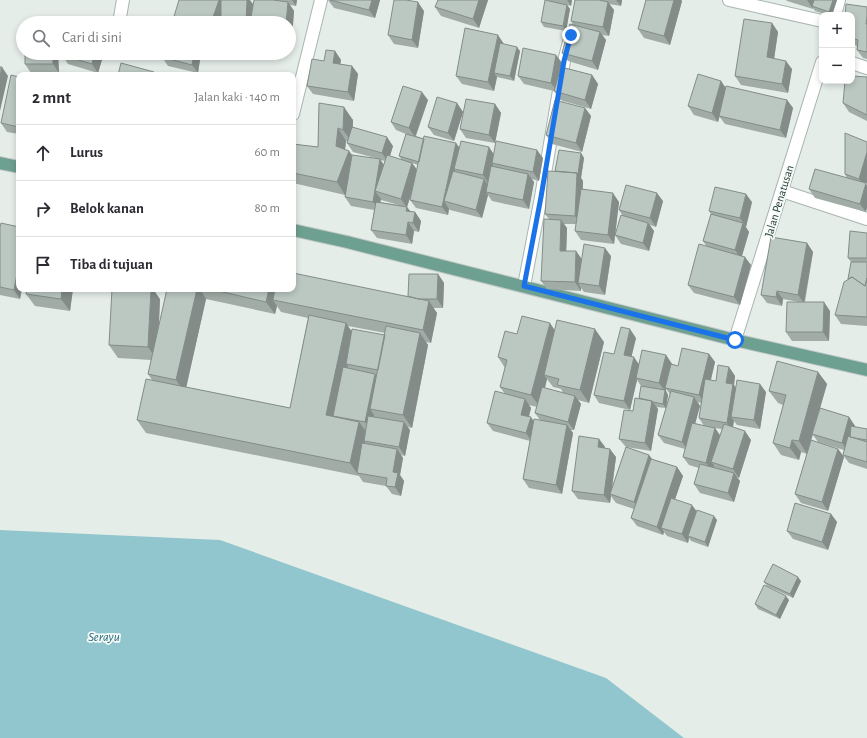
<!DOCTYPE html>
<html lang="id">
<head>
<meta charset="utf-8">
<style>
	:root { --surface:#fff; --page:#f2f2f3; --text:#2b2b33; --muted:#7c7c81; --line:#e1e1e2 }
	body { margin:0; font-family:"Alegreya Sans",sans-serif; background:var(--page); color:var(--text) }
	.controls { position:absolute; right:12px; top:12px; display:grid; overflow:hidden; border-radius:8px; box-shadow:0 2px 6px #0003 }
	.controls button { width:36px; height:36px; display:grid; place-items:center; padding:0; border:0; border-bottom:1px solid var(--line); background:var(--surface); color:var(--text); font:20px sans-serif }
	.stop { position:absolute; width:12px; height:12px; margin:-9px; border:3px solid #1a73e8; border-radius:50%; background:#fff }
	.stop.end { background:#1a73e8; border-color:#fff; box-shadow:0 1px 4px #0008 }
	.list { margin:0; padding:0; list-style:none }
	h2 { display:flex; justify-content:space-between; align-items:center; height:52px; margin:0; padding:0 16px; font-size:17px }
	h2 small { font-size:13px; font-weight:400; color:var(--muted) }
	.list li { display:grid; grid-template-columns:26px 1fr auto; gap:12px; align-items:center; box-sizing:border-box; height:56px; padding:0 16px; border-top:1px solid var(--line) }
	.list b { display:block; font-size:15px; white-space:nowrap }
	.list em { font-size:13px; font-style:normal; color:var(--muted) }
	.icon { flex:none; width:22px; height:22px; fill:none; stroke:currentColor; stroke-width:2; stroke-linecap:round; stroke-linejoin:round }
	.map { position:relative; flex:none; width:867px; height:738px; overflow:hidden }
	.search { position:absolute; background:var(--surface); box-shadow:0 2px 6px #0003; left:16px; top:16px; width:280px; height:44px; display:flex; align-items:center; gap:10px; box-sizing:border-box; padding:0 14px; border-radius:22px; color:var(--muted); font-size:15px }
	.panel { position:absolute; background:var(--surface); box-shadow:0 2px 6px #0003; left:16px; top:72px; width:280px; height:220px; border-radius:8px }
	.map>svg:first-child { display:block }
	.water { fill:#91c6ce }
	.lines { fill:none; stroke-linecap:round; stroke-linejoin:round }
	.street-casing { stroke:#a8b5b0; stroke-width:14 }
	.primary-casing { stroke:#c2c9c7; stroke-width:14 }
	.street { stroke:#fff; stroke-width:12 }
	.primary { stroke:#6da091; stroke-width:12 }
	.wall { fill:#a1aca7; fill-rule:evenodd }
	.shaded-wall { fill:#838c88 }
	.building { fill:#bbc8c2; stroke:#838c88 }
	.route { stroke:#1a73e8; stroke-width:5 }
	.labels { text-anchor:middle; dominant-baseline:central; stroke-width:3.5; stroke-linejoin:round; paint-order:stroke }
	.street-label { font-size:12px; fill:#253e37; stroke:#f6faf8 }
	.water-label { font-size:13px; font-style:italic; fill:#236b77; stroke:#f6faf8 }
</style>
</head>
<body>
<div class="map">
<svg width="867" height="738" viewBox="0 0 867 738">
	<rect width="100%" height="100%" fill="#e5ede9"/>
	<!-- water -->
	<path class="water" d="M0,530L220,540L606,678L684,738H0Z"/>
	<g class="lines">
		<defs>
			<path id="street" d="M729,0L822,21
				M835,15L839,0
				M119,23L123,0
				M852,63L867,68
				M293,114L321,0
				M782,191L867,219
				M524,286L541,197L564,61L569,42
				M735,340L822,62"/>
			<path id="primary" d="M0,163L19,167
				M293,230L347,242L735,340L867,370"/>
		</defs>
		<!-- street casing -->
		<use href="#street" class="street-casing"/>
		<!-- primary casing -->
		<use href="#primary" class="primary-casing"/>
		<!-- street -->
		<use href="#street" class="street"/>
		<!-- primary -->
		<use href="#primary" class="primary"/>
	</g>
	<!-- wall -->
	<path class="wall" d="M254,0H297L296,6L290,5L294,11L292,37L289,36V23L221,20L220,23H172L253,4V10Z
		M328,0H380L375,18L334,8Z
		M438,0H488L479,28L441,16L435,7Z
		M548,0H572L571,6L567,5L570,9L566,31L544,27L541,22L549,1Z
		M575,0H622L621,6L609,4L614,10L609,36L602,35L606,40L598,70L568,61L562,53L573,25L571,21Z
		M646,0H681L682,1L670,45L644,38L638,29Z
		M786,0H837L832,15H828L815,11L813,8V9L787,1Z
		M867,7V59L863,58L857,50V46L852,44V15Z
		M424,11L418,48L394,44L388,35Z
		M772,23L778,32L774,59L792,69L788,93L741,85L735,76Z
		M504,44L520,51L514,81L497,77L494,91L462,84L456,76Z
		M335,51L341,60L340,64L352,66L358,74L354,101L313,94L307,86L324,61Z
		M25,53H58L59,73H31L25,64Z
		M63,53H104L98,73L68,64L62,55Z
		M201,53L198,73L168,66L162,57Z
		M556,55L562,63V67L592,75L598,84L591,109L560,100L554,91L524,84L518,76Z
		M19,77V134L7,132L1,123Z
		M867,77V121L849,112L843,103Z
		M721,81L725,87L787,100L793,108L786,138L725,124L719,116L718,122L694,115L688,106Z
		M428,100L416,136L424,139L456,143L459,147L494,154L543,158L539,181L532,179L534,182L529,209L492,201L488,195L482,218L450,210L449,209L448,215L416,208L410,200L413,189L407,207L411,212H415L421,221L419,232L414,231L412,244L377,238L371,230L374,210L351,206L345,197V195L293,183V144L318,147L319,103L353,120V127L393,146L390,156L402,160L399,156L406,134L396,130L391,122ZM346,141H347V143L353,152L379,159L352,155L349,151L345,150ZM380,160L385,161L384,165ZM412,163L418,165L417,170ZM381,199V200L399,205L380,202Z
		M457,103L463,112L454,141L434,135L428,127Z
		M495,104L501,113L495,143L466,138L460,129Z
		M585,108L591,116L582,152L552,144L546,135Z
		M867,142V182L866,184V212L815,198L809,189L847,178L845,174Z
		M581,153L584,158L581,178L583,181V189L619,202L614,244L581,240L575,231L576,224H564L567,228L566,251H576L582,259L611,256L605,295L584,292L581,288V291L547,289L541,281L549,219L545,214L556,172L555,171Z
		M663,201L656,227L650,225L654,231L649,251L621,244L615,235L623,216L619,210Z
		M752,202L746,227L749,232L742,256L751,265L740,305L694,293L688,285L707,247L703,241L711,214L709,211Z
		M0,227L19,289H22L20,299L0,295Z
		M867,233V326L841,324L835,315L848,279L851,262L848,258Z
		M807,243L813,252L805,302L830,311L829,341H792L786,332L799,302L783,299L782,306L767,303L761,295Z
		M438,274L444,283L443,308H433L437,313L431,343L426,342L428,345L412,428L407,427L410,430L405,456L401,455L403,458L400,475L404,481L401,496L392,494L386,486L363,482L359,476L146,433L137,420L152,380L148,374L151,360L118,358L109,345L160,299L159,326L167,289H293L408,296ZM206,299L275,314L277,306L281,312L308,318L290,408L186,387ZM348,326L385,333V335L352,332Z
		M27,289H73L70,311L35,306L26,294Z
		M555,330L604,342L589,403L578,400L581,404L574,430H571L573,433L562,494L529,488L523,479L530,441L493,431L487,423L505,394L500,387L505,368L498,357ZM547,379L553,387L561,389L563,393L545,388ZM529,405L537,407L535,413L540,420L534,422L529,417L531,408Z
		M636,338L631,357L639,364L666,355L672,364L678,366L709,354L715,362L711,380L716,381L729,367L735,376L734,385L736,388L766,392L760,429L737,425L734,421L733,427L751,440L739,478L736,477L740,481L734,502L700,493L694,484L699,468L689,465L683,457L685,449L664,443L658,435L666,408L656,407L658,409L651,451L626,447L649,455L652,459L677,467L683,476L675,499L696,511L717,520L708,547L691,541L689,538L688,543L667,536L664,532L663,535L637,526L631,518L634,509L616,503L611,496L610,503L578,499L572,491L599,439L605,447V448L616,457L612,488L626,447L619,439L639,398L641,386L637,380L630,410L599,403L594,395L614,354ZM666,389L670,394L666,407L668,395L666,391ZM698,402L701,403L699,418L704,426L695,423L700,406ZM714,428L722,429L720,435L715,428Z
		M818,372L827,384L818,414L849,417L855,426V427L867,429V469L849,463L843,455L844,450L818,442L813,435L808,450L838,449L844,457L828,511L801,503L795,494L807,454L801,452L799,460L781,455L773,443L783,405L778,403L769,391Z
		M831,514L837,522L828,550L793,539L787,531Z
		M801,581L793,598L767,586L764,582Z
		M789,600L780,619L758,609L755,604Z"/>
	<!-- shaded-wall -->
	<path class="shaded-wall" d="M219,0H228L220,23H211Z
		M247,0H250L253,4V23H246Z
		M292,0H297L296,6Z
		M372,0H380L375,18L369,10Z
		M479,0H488L479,28L473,19Z
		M567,0H572L571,6Z
		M616,0H622L621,6Z
		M674,0H681L682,1L670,45L664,36Z
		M807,0H816L812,6L813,8V9Z
		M833,0H837L832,15H831L829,12Z
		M288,2L294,11L292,37L289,32V23H286Z
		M418,2L424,11L418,48L412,40Z
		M608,2L614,10L609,36L603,27Z
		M567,5L570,9L566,31L563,26Z
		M772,23L778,32L773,66L767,57Z
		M600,32L606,40L598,70L592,61Z
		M498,35L504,44L498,74L494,73L497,77L494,91L488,82Z
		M517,47L520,51L514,81L510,76Z
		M335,51L341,60L339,71L333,63Z
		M53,53H58L59,73L53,64Z
		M95,53H104L98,73L92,64Z
		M194,53H201L198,73L192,65Z
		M556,55L562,63L557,91L551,83Z
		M786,61L792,69L788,93L782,84Z
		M352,66L358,74L354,101L348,92Z
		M2,67L8,76L0,111V76Z
		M592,75L598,84L591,109L585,100Z
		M721,81L727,90L718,122L712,113Z
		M422,92L428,100L415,137L409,128Z
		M787,100L793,108L786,138L780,130Z
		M457,103L463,112L454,141L448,133Z
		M495,104L501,113L495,143L489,135Z
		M344,107L353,120L352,142L343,130Z
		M585,108L591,116L582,152L576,143Z
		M338,128L346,141L344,158L336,146Z
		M387,137L393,146L388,162L382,153Z
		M456,143L462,152L454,169L457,174L444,201L449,209L448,215L442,207Z
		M489,147L495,156L492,163L493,165L489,184L483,175Z
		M537,150L543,158L539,181L533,172Z
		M349,151L358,163L345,195L337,182Z
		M867,152V182L866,184L867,185V208L866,212L860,204L865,187L859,179Z
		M581,153L584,158L581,178L583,181L581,224L575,216L577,173Z
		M380,159L386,168L375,191L381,199L379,210L373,202Z
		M412,163L418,171L407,207L413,215L406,211L407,208L401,199Z
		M528,174L534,182L529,209L523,200Z
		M484,179L490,188L486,192L488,195L482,218L476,210Z
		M613,193L619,202L614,244L608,235Z
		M657,193L663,201L656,227L650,218Z
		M746,194L752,202L746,227L740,218Z
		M415,212L421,221L419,232L413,223Z
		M561,220L567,228L566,259L560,251Z
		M408,222L414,231L412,244L406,235Z
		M648,223L654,231L649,251L643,243Z
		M743,223L749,232L741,259L735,250Z
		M807,243L813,252L804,303L798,295Z
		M605,248L611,256L605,295L599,286Z
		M576,251L582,260L578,283L581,288V291L575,282Z
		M745,257L751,265L740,305L734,297Z
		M19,264V289H22L20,299L14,290Z
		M438,274L444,283L443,308L437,299Z
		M62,289H73L70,311L61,299Z
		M151,289H153L160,299L157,360L148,347Z
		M197,289H200L206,299L185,393L176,380Z
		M269,289H280L273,300L277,306L275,314L266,302Z
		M777,291L783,299L782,306L776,297Z
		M429,301L437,313L431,343L423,330Z
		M824,302L830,311L829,341L823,332Z
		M346,323L354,335L346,364L348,366L337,416H333L337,420L326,415Z
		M550,323L558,335L544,375L547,379L540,407L531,395Z
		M595,329L604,342L589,403L580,390Z
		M630,329L636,338L630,363L624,355Z
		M420,333L428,345L412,428L403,415Z
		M709,354L715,362L705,404L699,395Z
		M666,355L672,364L666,388H665L666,389V391L668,395L666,408L663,404L665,391L659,383Z
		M634,357L640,366L636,378L637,380L630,410L624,401Z
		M729,367L735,376L734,385L739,392L731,417L734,421L732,431L727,423L726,383Z
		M818,372L827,384L807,454L799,441Z
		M375,374L381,382L370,409L374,415L371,430L365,422Z
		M760,384L766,392L760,429L754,420Z
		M575,396L581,404L574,430L568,422Z
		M694,397L700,406L688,450L682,442Z
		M525,399L531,408L527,423L521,415Z
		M652,401L658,409L651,451L645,443Z
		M531,417L537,426L532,442L526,433Z
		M849,417L855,426L848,451L842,443Z
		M359,422L368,434L364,441L366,444L357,473L350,463Z
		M404,422L410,430L405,456L399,447Z
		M567,425L573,433L562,494L556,485Z
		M715,428L721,437L711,462L714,465L712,471L706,463Z
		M745,431L751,440L739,478L733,469Z
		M599,439L605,447L604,456L598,447Z
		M792,440L801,452L799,460L790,448Z
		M397,449L403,458L400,475L404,481L401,496L395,487L393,472Z
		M610,449L616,457L611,495L610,494L611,496L610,503L604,495Z
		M838,449L844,457L828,511L822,502Z
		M649,455L655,463L640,511L634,502Z
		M677,467L683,476L665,529L661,528L664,532L663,535L657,527Z
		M734,473L740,481L734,502L728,493Z
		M692,505L698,513L688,536L689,538L688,543L682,534Z
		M831,514L837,522L828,550L822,542Z
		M714,516L717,520L708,547L705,542Z
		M798,577L801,581L793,598L790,594Z
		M786,596L789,600L780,619L776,615Z"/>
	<!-- building -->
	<path class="building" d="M179,0H219L211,23H172Z
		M221,0H247L246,23H221Z
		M254,0H273L288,2L286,23H250Z
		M330,0H372L369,10Z
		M394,0H406L418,2L412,40L388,35Z
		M438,0H479L473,19L435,7Z
		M545,0L567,5L563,26L541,22Z
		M575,0H599L608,2L603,27L571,21Z
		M646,0H674L664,36L638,29Z
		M814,0H833L829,12L812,6Z
		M846,4L867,7V16L866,24H867V52L857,50L858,40L852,38V15H845Z
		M744,19L772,23L767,57L786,61L782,84L735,76Z
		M52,22V23H25Z
		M570,24L600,32L592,61L562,53Z
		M465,28L498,35L488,82L456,76Z
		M500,43L517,47L510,76L494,73Z
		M523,48L556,55L551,83L518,76Z
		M326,50L335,51L333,63L352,66L348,92L307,86L312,59L324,61Z
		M25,53H53V64H25Z
		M63,53H95L92,64L62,55Z
		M162,53H194L192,65L162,57Z
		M121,63L154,72L153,75H118Z
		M0,67H2L0,76Z
		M561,67L592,75L585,100L554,91Z
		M698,74L721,81L712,113L688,106Z
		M11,75L19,77V127L1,123Z
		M852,76L867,77V115L843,103L845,81H852Z
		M403,86L422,92L409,128L391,122Z
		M726,86L787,100L780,130L719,116Z
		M437,97L457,103L448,133L428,127Z
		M466,99L495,104L489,135L460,129Z
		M555,100L585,108L576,143L546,135Z
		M319,103L344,107L343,130L338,128L336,146L349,151L337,182L293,173V144L318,147Z
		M352,127L387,137L382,153L347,143Z
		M845,133L867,142V152L859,179L845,174Z
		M406,134L424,139L419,162L399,156Z
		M424,136L456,143L442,207L410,200Z
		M461,141L489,147L483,175L454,169Z
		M496,141L537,150L533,172L492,163Z
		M559,150L581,153L578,174L577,173L555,171Z
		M352,155L380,159L373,202L345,197Z
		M387,155L412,163L401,199L375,191Z
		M491,166L528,174L523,200L486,192Z
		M815,169L866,183L860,204L809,189Z
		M453,171L484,179L476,210L444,201Z
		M548,171L577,173L575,216L545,214Z
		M626,185L657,193L650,218L619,210Z
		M715,187L746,194L740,218L709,211Z
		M581,189L613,193L608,235L575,231Z
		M376,202L407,207L406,211L415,212L413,223L408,222L406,235L371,230Z
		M711,214L743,223L735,250L703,241Z
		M621,215L648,223L643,243L615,235Z
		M544,219L561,220L560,251H576L575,282L541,281Z
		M1,223L19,227V264L14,290L0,287V227Z
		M850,231L867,233V258H848Z
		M771,237L807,243L798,295L777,291L776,297L761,295Z
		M584,244L605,248L599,286L578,283Z
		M699,244L745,257L734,297L688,285Z
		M851,262H867V278L865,286L852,277L848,279Z
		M293,273L429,301L423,330L273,300L275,289H293Z
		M409,274H438L437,299H418L408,296Z
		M852,277L865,286L867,278V317L835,315L844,282Z
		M27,289H62L61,299L26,294Z
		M112,289H151L148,347L109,345Z
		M167,289H197L176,380L148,374Z
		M210,289H269L266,302Z
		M787,302H824L823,332H786Z
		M309,315L346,323L326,415L359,422L350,463L137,420L146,379L290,408Z
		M522,316L550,323L531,395L500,387L507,360L498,357L505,331L517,334Z
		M557,320L595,329L580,390L557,385L559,379L544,375Z
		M386,326L420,333L403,415L370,409Z
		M621,327L630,329L624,355L634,357L624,401L594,395L604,352L614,354Z
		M352,329L385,335L378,370L346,364Z
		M682,348L709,354L699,395L665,388L671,364L678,366Z
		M642,350L666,355L659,383L636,378Z
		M777,361L818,372L799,441L792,440L790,448L773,443L786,395L769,391Z
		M718,365L729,367L726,383L733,384L727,423L699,418L705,379L716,381Z
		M343,367L375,374L365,422L333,416Z
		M737,380L760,384L754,420L731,417Z
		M641,386L665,390L663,404L653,402L652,401L639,398Z
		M542,387L575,396L568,422L535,413Z
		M495,391L525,399L521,415L531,417L526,433L487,423Z
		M671,391L694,397L682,442L658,435Z
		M635,398L652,401L645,443L619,439L624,410L633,411Z
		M820,408L849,417L842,443L812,434Z
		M368,416L404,422L399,447L364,441Z
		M534,419L567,425L556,485L523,479Z
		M692,423L715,428L706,463L683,457Z
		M724,424L745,431L733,469L711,462Z
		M851,426L867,429V440L855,438L850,437Z
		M579,436L599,439L598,447L610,449L604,495L572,491Z
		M848,436L867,442V462L843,455Z
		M811,440L838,449L822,502L795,494Z
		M362,443L397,449L393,472L398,473L395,487L386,486L387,478L357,473Z
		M626,447L649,455L634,502L610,494Z
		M651,459L677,467L657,527L631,518Z
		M700,464L734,473L728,493L694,484Z
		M671,498L692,505L682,534L661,528Z
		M795,503L831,514L822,542L787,531Z
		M697,510L714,516L705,542L688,536Z
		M773,564L798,577L790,594L764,582Z
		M764,585L786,596L776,615L755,604Z"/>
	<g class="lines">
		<!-- route -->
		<path class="route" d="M571,35L564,61L541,197L524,286L735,340"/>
	</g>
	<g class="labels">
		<!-- street labels -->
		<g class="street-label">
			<text transform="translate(779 201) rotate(-73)">Jalan Penatusan</text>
		</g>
		<!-- water labels -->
		<g class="water-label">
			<text x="104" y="637">Serayu</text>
		</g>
	</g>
</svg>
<div class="controls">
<button>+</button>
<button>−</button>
</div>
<div class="stop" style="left:735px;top:340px"></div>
<div class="stop end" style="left:571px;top:35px"></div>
<div class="search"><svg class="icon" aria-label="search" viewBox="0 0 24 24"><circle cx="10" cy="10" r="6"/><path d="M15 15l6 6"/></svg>Cari di sini</div>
<section class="panel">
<h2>2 mnt<small>Jalan kaki · 140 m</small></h2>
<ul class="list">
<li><svg class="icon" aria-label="ahead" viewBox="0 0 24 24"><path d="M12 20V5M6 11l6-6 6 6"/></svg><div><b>Lurus</b></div><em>60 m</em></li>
<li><svg class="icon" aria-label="right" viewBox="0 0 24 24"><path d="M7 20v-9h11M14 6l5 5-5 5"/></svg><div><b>Belok kanan</b></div><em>80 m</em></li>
<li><svg class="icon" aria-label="arrive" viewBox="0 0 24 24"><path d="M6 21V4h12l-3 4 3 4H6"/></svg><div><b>Tiba di tujuan</b></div></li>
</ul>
</section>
</div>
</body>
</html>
